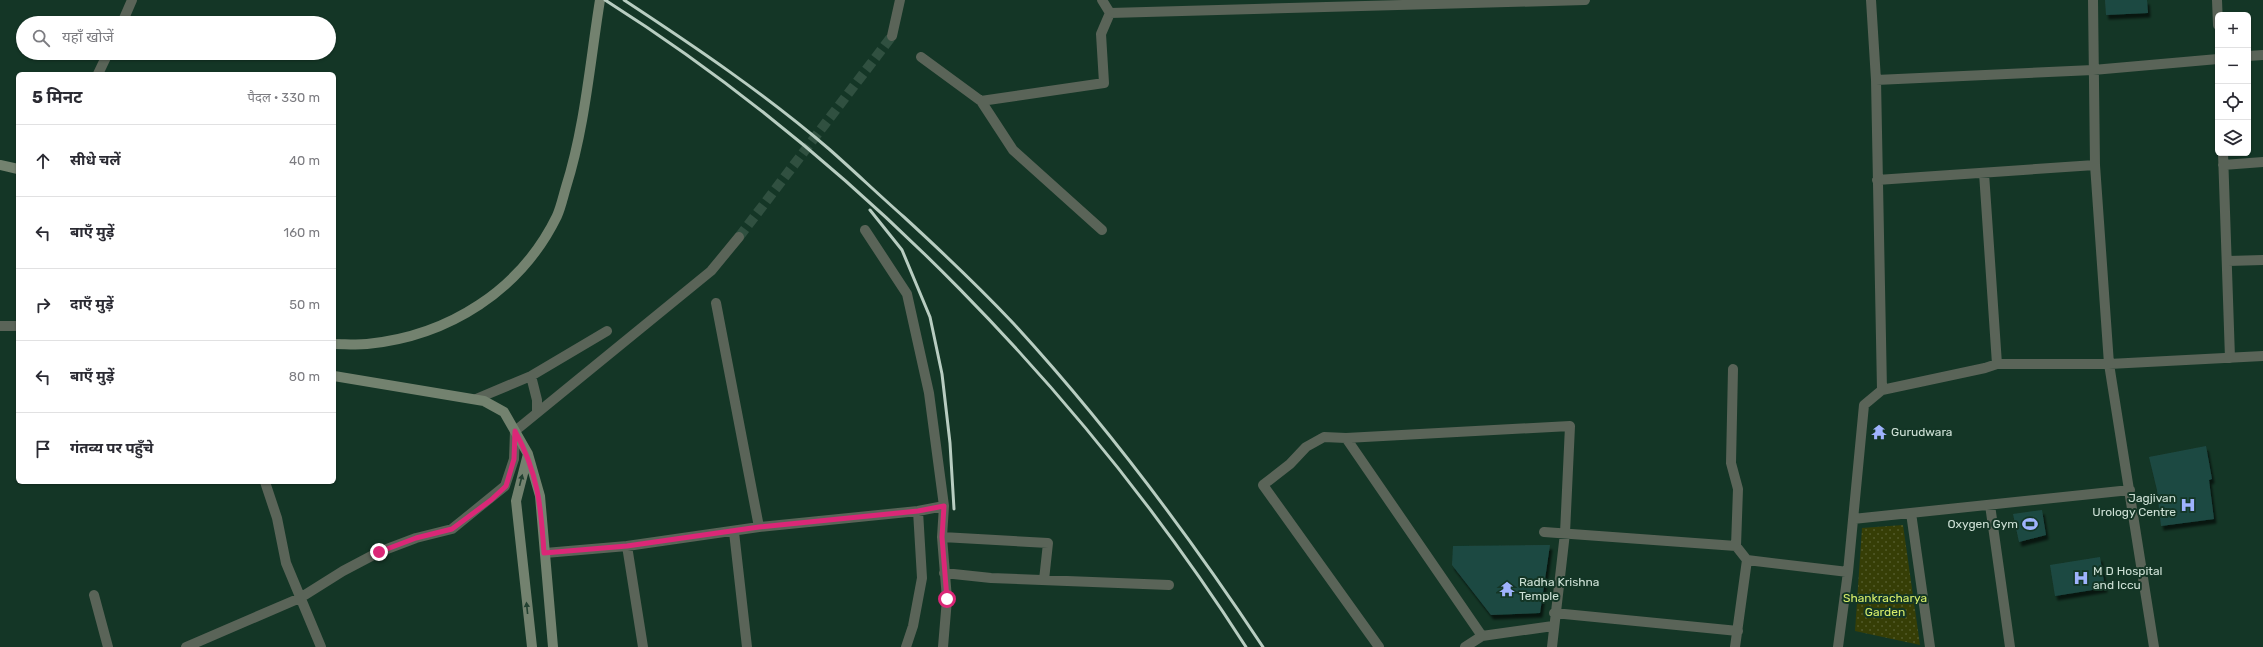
<!DOCTYPE html>
<html lang="hi">
<head>
<meta charset="utf-8">
<style>
	:root { --surface:#fff; --page:#f2f2f3; --text:#2b2b33; --muted:#7c7c81; --line:#e1e1e2 }
	body { margin:0; font-family:Rubik,"Noto Sans Devanagari",sans-serif; background:var(--page); color:var(--text) }
	.controls { position:absolute; right:12px; top:12px; display:grid; overflow:hidden; border-radius:6px; box-shadow:0 1px 3px #0004 }
	.controls button { width:36px; height:36px; display:grid; place-items:center; padding:0; border:0; border-bottom:1px solid var(--line); background:var(--surface); color:var(--text); font:20px sans-serif }
	.stop { position:absolute; width:12px; height:12px; margin:-9px; border:3px solid #db2777; border-radius:50%; background:#fff }
	.stop.end { background:#db2777; border-color:#fff; box-shadow:0 1px 4px #0008 }
	.list { margin:0; padding:0; list-style:none }
	h2 { display:flex; justify-content:space-between; align-items:center; height:52px; margin:0; padding:0 16px; font-size:17px }
	h2 small { font-size:13px; font-weight:400; color:var(--muted) }
	.list li { display:grid; grid-template-columns:26px 1fr auto; gap:12px; align-items:center; box-sizing:border-box; height:72px; padding:0 16px; border-top:1px solid var(--line) }
	.list b { display:block; font-size:15px; white-space:nowrap }
	.list em { font-size:13px; font-style:normal; color:var(--muted) }
	.icon { flex:none; width:22px; height:22px; fill:none; stroke:currentColor; stroke-width:2; stroke-linecap:round; stroke-linejoin:round }
	.map { position:relative; flex:none; width:2263px; height:647px; overflow:hidden }
	.search { position:absolute; background:var(--surface); box-shadow:0 1px 3px #0004; left:16px; top:16px; width:320px; height:44px; display:flex; align-items:center; gap:10px; box-sizing:border-box; padding:0 14px; border-radius:22px; color:var(--muted); font-size:15px }
	.panel { position:absolute; background:var(--surface); box-shadow:0 1px 3px #0004; left:16px; top:72px; width:320px; height:412px; border-radius:6px }
	.map>svg:first-child { display:block }
	.park { fill:url(#park-dots) }
	.building { fill:#1e4943; filter:url(#shadow) }
	.lines { fill:none; stroke-linecap:round; stroke-linejoin:round }
	.street-tunnel { stroke:#305040; stroke-width:10; stroke-dasharray:10 5; stroke-linecap:butt }
	.street { stroke:#5a6458; stroke-width:10 }
	.secondary { stroke:#73826f; stroke-width:10 }
	.rail { stroke:#b8cdc1; stroke-width:3 }
	.oneway { fill:#224131 }
	.route { stroke:#db2777; stroke-width:5 }
	.labels { text-anchor:middle; dominant-baseline:central; stroke-width:4; stroke-linejoin:round; paint-order:stroke }
	.poi-label { font-size:12px; fill:#cee1d6; stroke:#143626; text-anchor:start }
	.park-label { font-size:12px; fill:#d7ed69; stroke:#143626 }
</style>
</head>
<body>
<div class="map">
<svg width="2263" height="647" viewBox="0 0 2263 647">
	<defs>
		<pattern id="park-dots" width="8" height="8" patternUnits="userSpaceOnUse"><rect width="8" height="8" fill="#363e06"/><path d="M2 2h.1M6 6h.1" fill="none" stroke="#525a2a" stroke-width="1.8" stroke-linecap="round"/></pattern>
		<filter id="shadow"><feDropShadow dx="2.5" dy="4.5" stdDeviation="1" flood-color="#0009"/></filter>
	</defs>
	<rect width="100%" height="100%" fill="#143626"/>
	<!-- park -->
	<path class="park" d="M1903,525L1920,645L1855,631L1862,528Z"/>
	<!-- building -->
	<path class="building" d="M2105,0H2147L2148,13L2106,15Z
		M2206,446L2212,479L2209,480L2214,519L2161,526L2157,490L2149,457Z
		M2042,510L2046,535L2019,542L2013,514Z
		M1550,545L1540,613L1491,615L1452,565L1453,546Z
		M2100,557L2105,588L2055,596L2050,565Z"/>
	<g class="lines">
		<!-- street-tunnel -->
		<path class="street-tunnel" d="M739,237L892,36"/>
		<!-- street -->
		<path class="street" d="M1871,0L1876,80
			M2093,0L2095,165L2109,364L2154,647
			M2217,0L2218,25
			M1110,13L1585,0
			M122,23L132,0
			M892,36L900,0
			M2248,56L2263,55
			M921,57L981,101L1013,150L1102,230
			M98,74L108,53
			M981,101L1104,83L1101,34L1110,13L1102,0
			M2223,153L2230,358
			M2223,165L2263,162
			M1984,173L1997,364
			M1877,180L2095,165
			M865,230L907,294L929,393L944,506L942,537L947,599L943,647
			M2228,261L2263,260
			M716,303L759,527
			M0,326H18
			M1733,369L1731,463L1738,489L1736,546
			M531,376L537,400V413
			M1882,390L1985,368L1997,364H2109L2263,356
			M476,399L531,376L607,331
			M1346,438L1324,437L1306,447L1290,464L1263,485L1379,647
			M265,482L277,518L286,563L321,647
			M1990,505L2010,647
			M1911,513L1930,647
			M1853,519L2130,490
			M734,532L747,647
			M1544,532L1736,546L1747,560L1735,647
			M942,537L1048,543L1044,580
			M627,546L643,647
			M545,553L627,546L759,527L918,511L944,506
			M1747,560L1848,572
			M944,573L991,578L1169,585
			M94,595L108,647
			M1554,613L1738,631
			M186,647L300,598L343,571L379,552L416,538L452,529L505,486L514,459L515,431L711,271L739,237
			M906,647L913,626L922,578L918,511
			M1465,647L1482,636
			M1552,647L1565,533L1570,426L1346,438L1482,636L1553,626
			M1838,647L1848,572L1864,405L1882,390L1876,80L2093,70L2218,59"/>
		<!-- secondary -->
		<path class="secondary" d="M0,165L18,169
			M334,344C345,344 356,345 367,344C449,336 521,290 557,216C561,207 563,197 566,187C585,127 590,62 600,0
			M334,376L484,401L504,412L528,454L540,496L553,647
			M528,454L516,501L532,647"/>
		<!-- rail -->
		<path class="rail" d="M605,0C858,160 1085,396 1246,647
			M624,0C694,46 765,94 829,149C854,171 879,195 904,217C941,251 978,286 1013,323C1105,423 1188,534 1263,647
			M870,210L902,250L930,317L942,374L950,443L954,509"/>
	</g>
	<!-- one-way arrows -->
	<defs><path id="oneway-solid" d="M-6-.8H1V-3.2L6.5 0L1 3.2V.8H-6Z"/></defs>
	<g class="oneway">
		<use href="#oneway-solid" transform="translate(521 480) rotate(-76)"/>
		<use href="#oneway-solid" transform="translate(527 608) rotate(-96)"/>
	</g>
	<g class="lines">
		<!-- route -->
		<path class="route" d="M379,552L416,538L452,529L491,500L506,486L514,459L515,431C538,473 541,506 544,553L627,546L759,527L918,511L944,506L942,537L947,599"/>
	</g>
	<!-- icons -->
	<defs>
		<symbol id="temple-bare" viewBox="-9 -9 18 18"><path d="M0-6L5-2H3V0L6.5 2.5H4V6H1.5V3h-3V6H-4V2.5H-6.5L-3 0V-2H-5Z" fill="#9fb3fd" stroke="#143626" stroke-width="2.5" paint-order="stroke"/></symbol>
		<symbol id="hospital-bare" viewBox="-9 -9 18 18"><path d="M-5-5h3v3.5h4V-5h3V5h-3V1.5h-4V5h-3Z" fill="#9fb3fd" stroke="#143626" stroke-width="2.5" paint-order="stroke"/></symbol>
		<symbol id="stadium-bare" viewBox="-9 -9 18 18"><path d="M0-5a6.5 5 0 1 0 0 10a6.5 5 0 1 0 0-10ZM-3.5-1.8h7v3.6h-7Z" fill="#9fb3fd" stroke="#143626" stroke-width="2.5" paint-order="stroke"/></symbol>
	</defs>
	<g fill-rule="evenodd">
		<use href="#temple-bare" x="1868" y="421" width="22" height="22"/>
		<use href="#hospital-bare" x="2177" y="494" width="22" height="22"/>
		<use href="#stadium-bare" x="2019" y="513" width="22" height="22"/>
		<use href="#hospital-bare" x="2070" y="567" width="22" height="22"/>
		<use href="#temple-bare" x="1496" y="578" width="22" height="22"/>
	</g>
	<g class="labels">
		<!-- poi labels -->
		<g class="poi-label">
			<text x="1891" y="432">Gurudwara</text>
			<text x="2176" y="498" text-anchor="end">Jagjivan<tspan x="2176" dy="14">Urology Centre</tspan></text>
			<text x="2018" y="524" text-anchor="end">Oxygen Gym</text>
			<text x="2093" y="571">M D Hospital<tspan x="2093" dy="14">and Iccu</tspan></text>
			<text x="1519" y="582">Radha Krishna<tspan x="1519" dy="14">Temple</tspan></text>
		</g>
		<!-- park labels -->
		<g class="park-label">
			<text x="1885" y="598">Shankracharya<tspan x="1885" dy="14">Garden</tspan></text>
		</g>
	</g>
</svg>
<div class="controls">
<button>+</button>
<button>−</button>
<button><svg class="icon" aria-label="locate" viewBox="0 0 24 24"><circle cx="12" cy="12" r="6"/><path d="M12 2v4M12 18v4M2 12h4M18 12h4"/></svg></button>
<button><svg class="icon" aria-label="layers" viewBox="0 0 24 24"><path d="M12 4l9 5-9 5-9-5zM3 14l9 5 9-5"/></svg></button>
</div>
<div class="stop" style="left:947px;top:599px"></div>
<div class="stop end" style="left:379px;top:552px"></div>
<div class="search"><svg class="icon" aria-label="search" viewBox="0 0 24 24"><circle cx="10" cy="10" r="6"/><path d="M15 15l6 6"/></svg>यहाँ खोजें</div>
<section class="panel">
<h2>5 मिनट<small>पैदल · 330 m</small></h2>
<ul class="list">
<li><svg class="icon" aria-label="ahead" viewBox="0 0 24 24"><path d="M12 20V5M6 11l6-6 6 6"/></svg><div><b>सीधे चलें</b></div><em>40 m</em></li>
<li><svg class="icon" aria-label="left" viewBox="0 0 24 24"><path d="M17 20v-9H6M10 6l-5 5 5 5"/></svg><div><b>बाएँ मुड़ें</b></div><em>160 m</em></li>
<li><svg class="icon" aria-label="right" viewBox="0 0 24 24"><path d="M7 20v-9h11M14 6l5 5-5 5"/></svg><div><b>दाएँ मुड़ें</b></div><em>50 m</em></li>
<li><svg class="icon" aria-label="left" viewBox="0 0 24 24"><path d="M17 20v-9H6M10 6l-5 5 5 5"/></svg><div><b>बाएँ मुड़ें</b></div><em>80 m</em></li>
<li><svg class="icon" aria-label="arrive" viewBox="0 0 24 24"><path d="M6 21V4h12l-3 4 3 4H6"/></svg><div><b>गंतव्य पर पहुँचे</b></div></li>
</ul>
</section>
</div>
</body>
</html>
